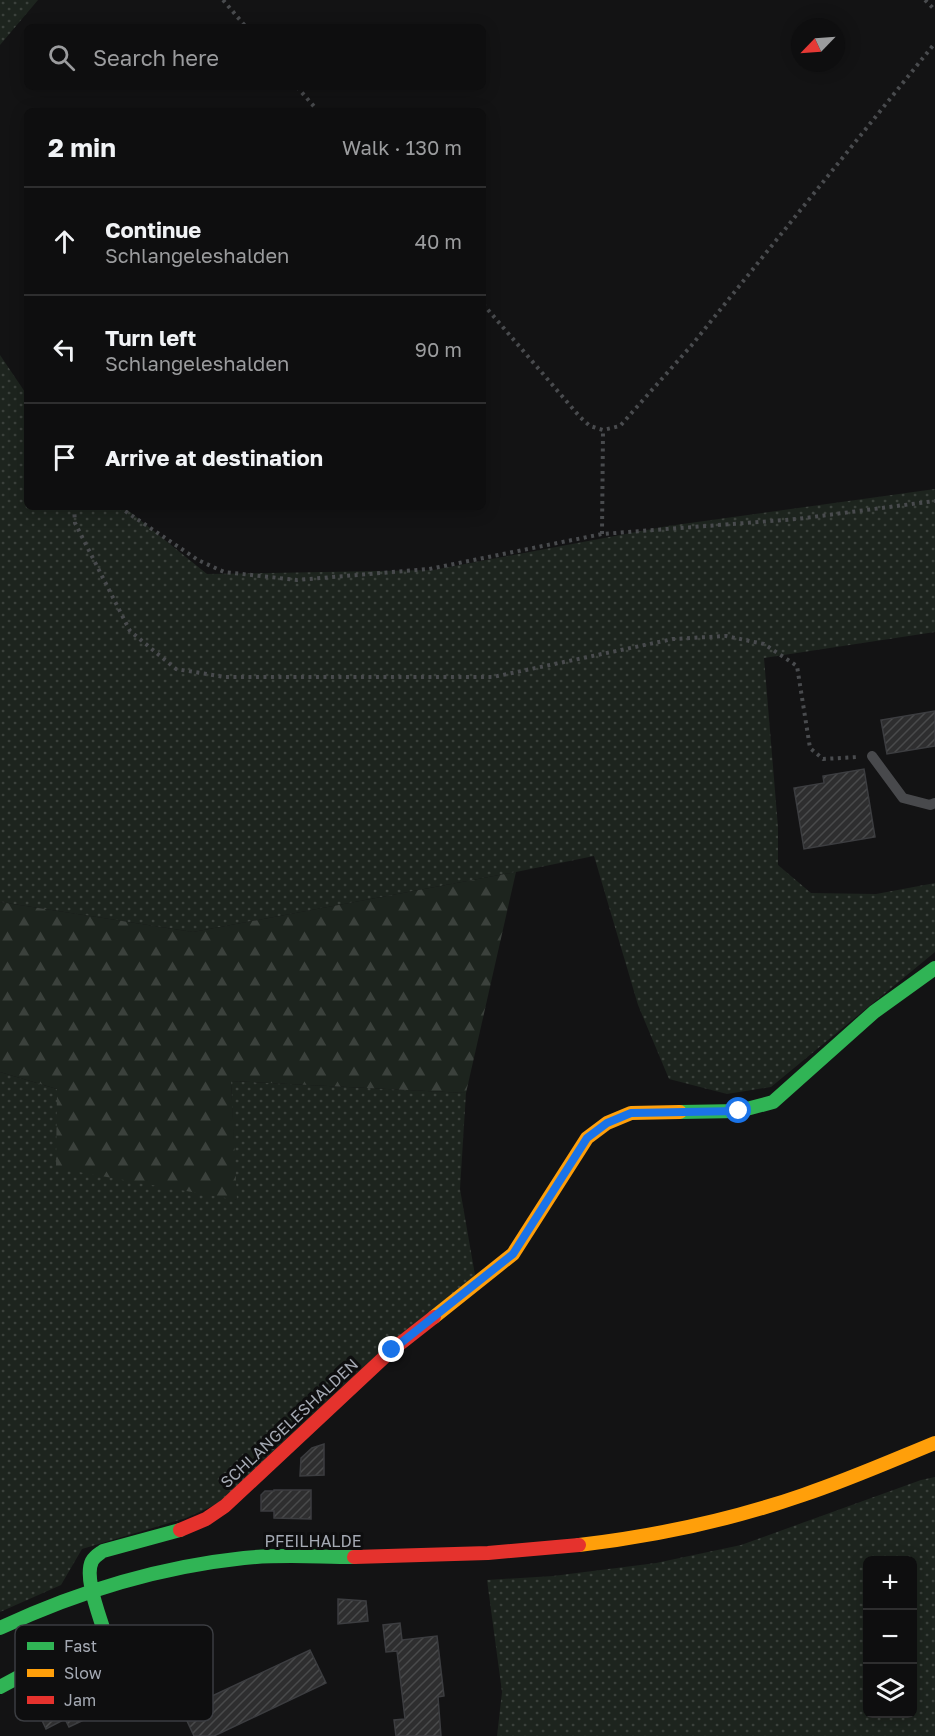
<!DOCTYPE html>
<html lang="en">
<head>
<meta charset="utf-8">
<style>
	:root { --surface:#0e0e0f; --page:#1c1c1d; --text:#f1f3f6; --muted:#9b9c9e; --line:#2e2e2f }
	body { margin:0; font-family:"Golos Text",sans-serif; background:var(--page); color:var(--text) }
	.controls { position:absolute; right:18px; bottom:18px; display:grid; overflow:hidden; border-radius:9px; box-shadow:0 3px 15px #0003 }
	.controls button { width:54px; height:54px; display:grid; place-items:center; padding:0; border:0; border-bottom:2px solid var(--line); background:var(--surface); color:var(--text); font:30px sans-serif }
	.compass { position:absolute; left:791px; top:18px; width:54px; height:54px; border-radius:50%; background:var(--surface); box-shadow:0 3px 15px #0003; rotate:245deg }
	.stop { position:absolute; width:18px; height:18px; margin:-14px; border:4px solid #1a73e8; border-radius:50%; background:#fff }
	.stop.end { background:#1a73e8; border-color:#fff; box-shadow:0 2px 6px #0008 }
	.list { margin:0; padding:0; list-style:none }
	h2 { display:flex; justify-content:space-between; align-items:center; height:78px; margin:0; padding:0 24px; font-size:26px }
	h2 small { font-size:20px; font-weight:400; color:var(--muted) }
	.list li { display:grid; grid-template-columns:39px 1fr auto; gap:18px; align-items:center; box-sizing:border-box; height:108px; padding:0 24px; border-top:2px solid var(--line) }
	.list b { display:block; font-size:22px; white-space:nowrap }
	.list p { margin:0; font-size:20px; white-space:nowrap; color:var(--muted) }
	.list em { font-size:20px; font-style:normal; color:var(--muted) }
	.icon { flex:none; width:33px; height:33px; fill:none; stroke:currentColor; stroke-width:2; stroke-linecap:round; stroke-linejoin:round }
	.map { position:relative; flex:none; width:935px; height:1736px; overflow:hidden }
	.search { position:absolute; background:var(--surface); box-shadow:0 3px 15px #0003; left:24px; top:24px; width:462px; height:66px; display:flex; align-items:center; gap:15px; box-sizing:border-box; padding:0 21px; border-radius:9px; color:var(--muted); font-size:22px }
	.panel { position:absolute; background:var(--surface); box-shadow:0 3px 15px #0003; left:24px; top:108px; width:462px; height:402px; border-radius:9px }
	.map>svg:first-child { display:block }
	.grass { fill:url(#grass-dots); fill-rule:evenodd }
	.forest { fill:url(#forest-firs) }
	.building { fill:url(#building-hatch); stroke:#3c3d40; stroke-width:1.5 }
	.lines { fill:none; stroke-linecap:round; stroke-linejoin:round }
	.path { stroke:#494b4e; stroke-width:4; stroke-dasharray:3 4.5; stroke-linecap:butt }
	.lane { stroke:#48494c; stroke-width:10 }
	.fast { stroke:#30b455; stroke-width:14 }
	.slow { stroke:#ff9f0a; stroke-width:14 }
	.jam { stroke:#e5322d; stroke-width:14 }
	.route { stroke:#1a73e8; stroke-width:8 }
	.labels { text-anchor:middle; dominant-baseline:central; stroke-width:6; stroke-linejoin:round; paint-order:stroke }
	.street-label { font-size:16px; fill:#a5aab4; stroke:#0e0e0f }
	.key { fill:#0e0e0f; stroke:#3b3d41; stroke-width:1.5 }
	.key-label { font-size:16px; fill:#a5aab4 }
</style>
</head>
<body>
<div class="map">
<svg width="935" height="1736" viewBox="0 0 935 1736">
	<defs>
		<pattern id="grass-dots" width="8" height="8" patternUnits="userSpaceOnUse" patternTransform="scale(1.5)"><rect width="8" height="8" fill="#1d241e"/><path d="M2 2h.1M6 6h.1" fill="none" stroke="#3b413c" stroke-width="1.8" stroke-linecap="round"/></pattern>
		<pattern id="forest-firs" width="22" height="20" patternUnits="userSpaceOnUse" patternTransform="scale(1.5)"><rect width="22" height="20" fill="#1d241e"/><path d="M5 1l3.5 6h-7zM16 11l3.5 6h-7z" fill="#3b413c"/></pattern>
		<pattern id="building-hatch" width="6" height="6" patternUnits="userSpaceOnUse" patternTransform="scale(1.5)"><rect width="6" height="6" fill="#2e2e2f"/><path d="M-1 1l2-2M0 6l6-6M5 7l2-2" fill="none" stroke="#494a4b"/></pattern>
	</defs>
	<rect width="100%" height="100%" fill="#131314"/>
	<!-- grass -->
	<path class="grass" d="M0,0H38L0,45Z
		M0,355L27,395V507H124L207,574L433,570L668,526L935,489V632L764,658L778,827V865L811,893L876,894L935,883V952L771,1087L727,1094L669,1079L638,1005L594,856L516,872L193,932L0,902Z
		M0,1072L57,1089L236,1200L231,1081L466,1093L460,1189L475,1275L217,1504L186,1518L82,1549L61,1585L0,1612Z
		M935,1477V1736H497L502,1692L487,1580L553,1576L656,1563L741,1545L921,1480ZM868,1560H912V1714H868Z"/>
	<!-- forest -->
	<path class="forest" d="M516,872L466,1093L231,1081L237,1200L56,1168L57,1089L0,1072V902L193,932Z"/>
	<!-- building -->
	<path class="building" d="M935,711V746L887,754L881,720Z
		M864,769L875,837L804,849L794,788L824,783L823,776Z
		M324,1444V1475L300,1476L301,1458L312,1448Z
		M274,1490H311V1519L274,1518V1511H261V1495L265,1491H274Z
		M338,1599L366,1601L368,1621L338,1624Z
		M400,1623L402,1640L437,1636L444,1696L438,1697L441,1736H396L394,1720L405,1719L397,1651L386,1652L383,1625Z
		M310,1650L326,1683L214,1736H194L182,1710Z
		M84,1679L101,1712L69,1727L65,1719L46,1729L34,1703Z"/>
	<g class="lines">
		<!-- path -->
		<path class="path" d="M223,0L246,27
			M925,0L935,10
			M297,87L318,111
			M483,304L580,417L590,426L603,430L620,426L691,346L935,43
			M74,507L75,523L130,631L176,669L225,677H493L673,639L726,636L764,644L797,666L810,748L823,759L858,757
			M119,507L198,560L224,572L297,580L429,569L602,534L797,519L935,501
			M602,534L603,430"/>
		<!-- lane -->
		<path class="lane" d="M872,756L903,798L930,805L935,803"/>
		<!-- fast -->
		<path class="fast" d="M680,1112L739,1111L773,1102L874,1012L935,968
			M0,1628C77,1592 159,1567 244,1558C281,1554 317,1557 354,1557
			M0,1687L104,1631C99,1614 84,1577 92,1561C95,1556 99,1554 103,1551L180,1530"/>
		<!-- slow -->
		<path class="slow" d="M434,1317L513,1254L587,1138L607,1123L631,1113L680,1112
			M579,1545C655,1536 731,1520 803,1495C848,1480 891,1461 935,1443"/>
		<!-- jam -->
		<path class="jam" d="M180,1530L206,1519L225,1506L392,1350L434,1317
			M354,1557L488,1553L579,1545"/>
	</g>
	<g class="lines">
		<!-- route -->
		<path class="route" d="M392,1350L513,1254L587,1138L607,1123L631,1113L739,1111"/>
	</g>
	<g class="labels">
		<!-- street labels -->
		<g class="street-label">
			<text transform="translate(289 1423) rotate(-43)">SCHLANGELESHALDEN</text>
			<text x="313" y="1541">PFEILHALDE</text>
		</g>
	</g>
	<!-- legend -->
	<rect x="15" y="1625" width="198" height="96" rx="9" class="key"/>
	<rect x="27" y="1642" width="27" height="8" fill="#30b455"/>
	<rect x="27" y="1669" width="27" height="8" fill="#ff9f0a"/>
	<rect x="27" y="1696" width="27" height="8" fill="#e5322d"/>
	<g class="key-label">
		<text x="64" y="1652">Fast</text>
		<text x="64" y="1679">Slow</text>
		<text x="64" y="1706">Jam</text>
	</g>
</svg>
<div class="controls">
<button>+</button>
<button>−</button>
<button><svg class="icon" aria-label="layers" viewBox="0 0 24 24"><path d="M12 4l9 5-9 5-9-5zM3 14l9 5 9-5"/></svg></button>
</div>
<svg class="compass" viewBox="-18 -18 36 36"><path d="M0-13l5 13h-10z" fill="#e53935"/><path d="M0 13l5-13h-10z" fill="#9b9c9e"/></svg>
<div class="stop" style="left:739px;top:1111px"></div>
<div class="stop end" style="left:392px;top:1350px"></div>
<div class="search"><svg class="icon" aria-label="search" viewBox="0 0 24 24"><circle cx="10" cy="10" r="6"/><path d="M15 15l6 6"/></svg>Search here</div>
<section class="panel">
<h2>2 min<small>Walk · 130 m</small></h2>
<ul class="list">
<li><svg class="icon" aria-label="ahead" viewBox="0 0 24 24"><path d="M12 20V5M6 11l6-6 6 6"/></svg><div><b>Continue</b><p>Schlangeleshalden</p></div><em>40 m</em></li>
<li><svg class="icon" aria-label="left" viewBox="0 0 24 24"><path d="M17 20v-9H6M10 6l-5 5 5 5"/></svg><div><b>Turn left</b><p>Schlangeleshalden</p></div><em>90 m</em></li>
<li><svg class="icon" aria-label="arrive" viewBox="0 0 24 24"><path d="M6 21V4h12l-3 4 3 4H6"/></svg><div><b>Arrive at destination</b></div></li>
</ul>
</section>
</div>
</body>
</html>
